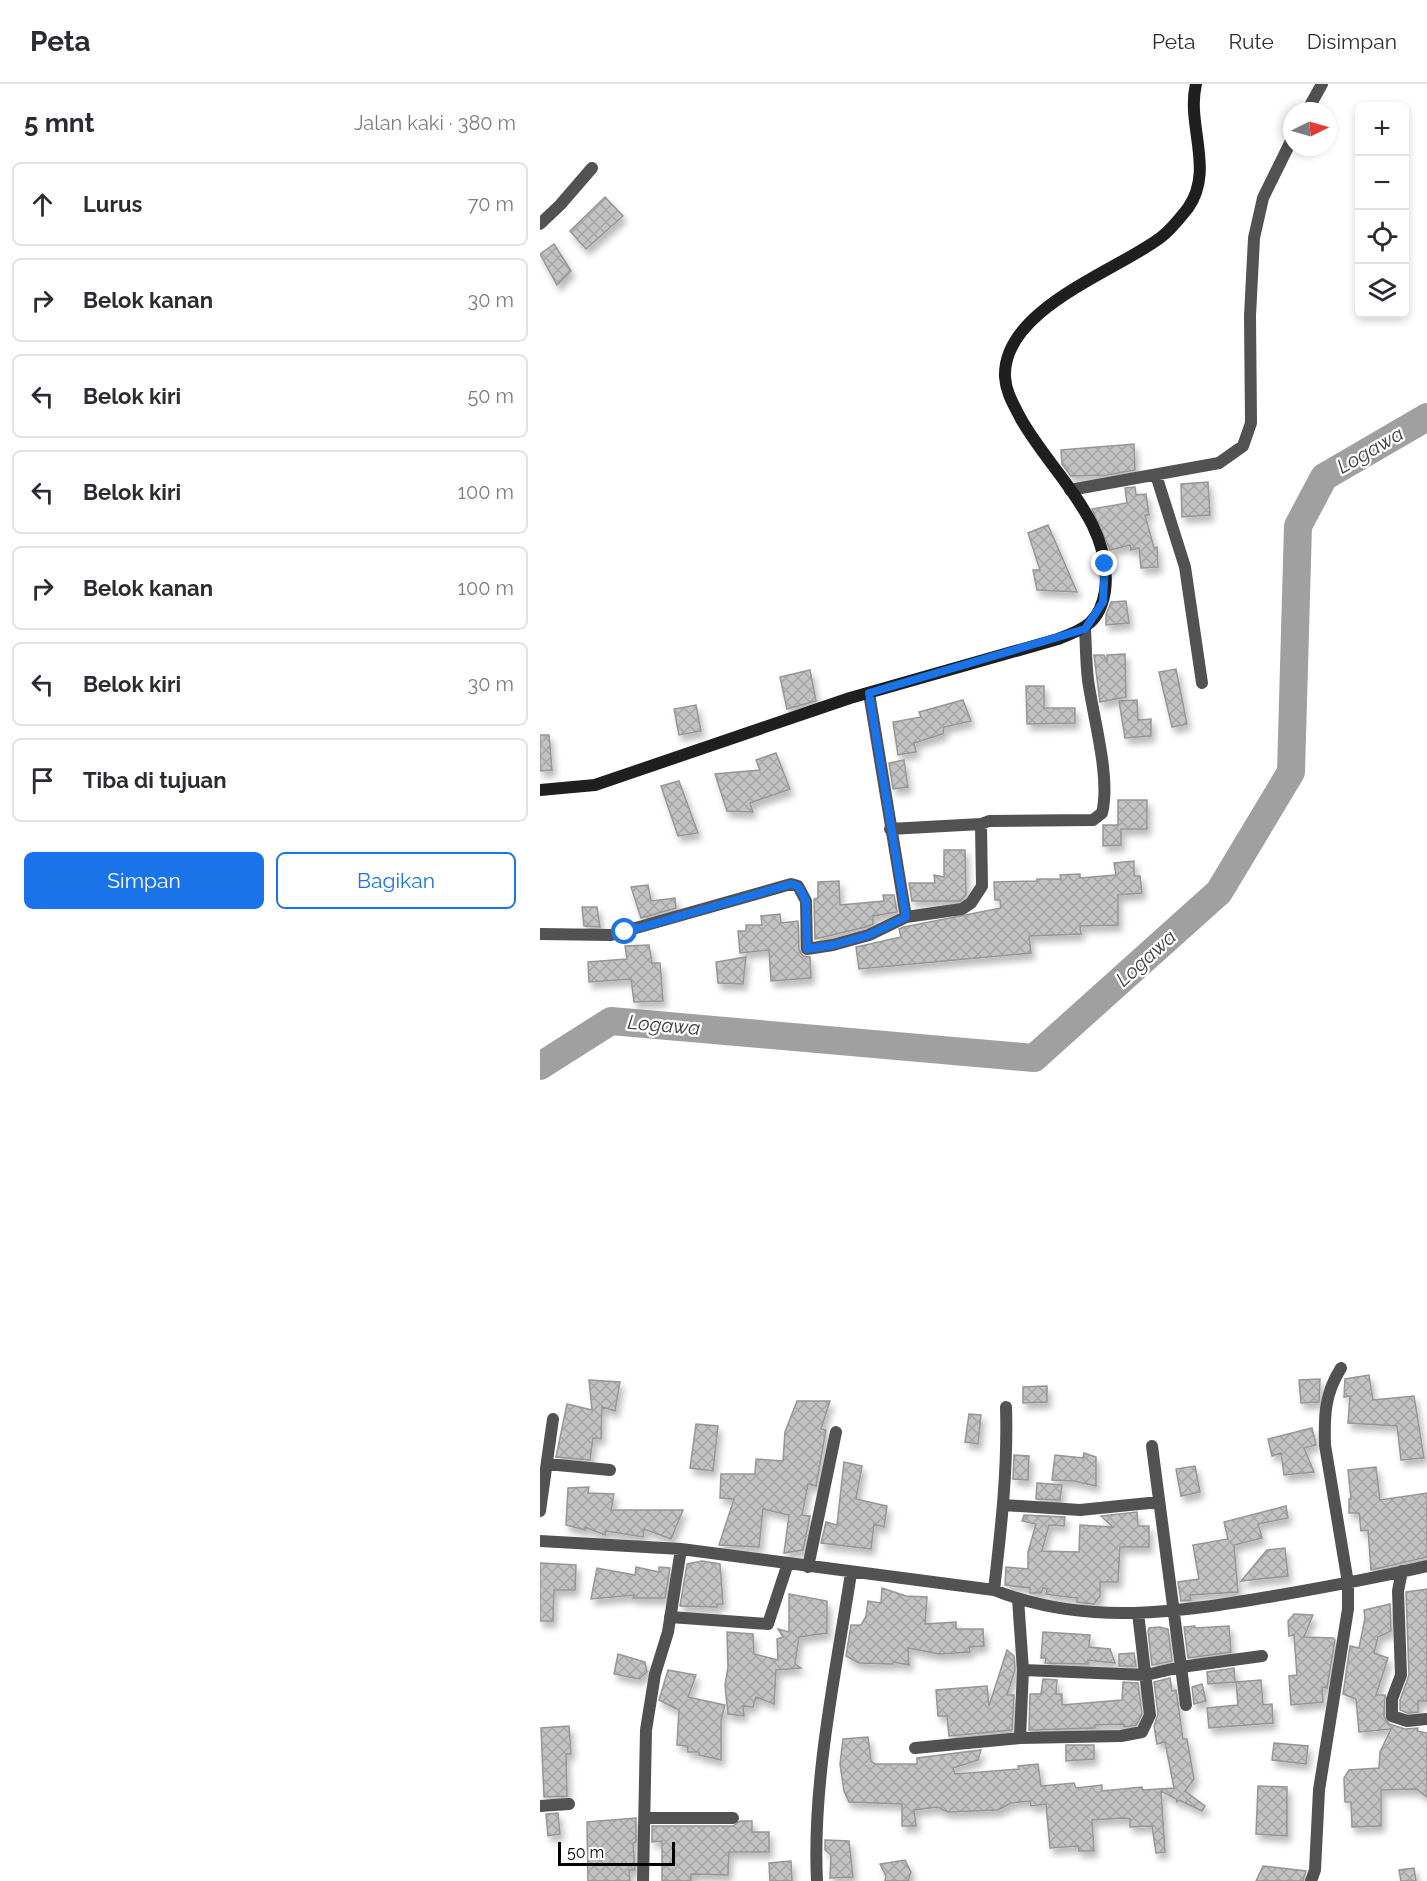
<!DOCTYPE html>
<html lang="id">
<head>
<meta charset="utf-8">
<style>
	:root { --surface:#fff; --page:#f7f7f7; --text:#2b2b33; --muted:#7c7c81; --line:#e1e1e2; --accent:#1a73e8 }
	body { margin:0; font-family:Raleway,sans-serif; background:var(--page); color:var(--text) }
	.controls { position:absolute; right:18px; top:18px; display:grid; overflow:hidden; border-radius:9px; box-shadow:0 3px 9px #0003 }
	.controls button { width:54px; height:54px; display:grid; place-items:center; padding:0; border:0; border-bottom:2px solid var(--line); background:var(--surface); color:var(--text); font:30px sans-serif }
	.compass { position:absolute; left:743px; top:18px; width:54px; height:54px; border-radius:50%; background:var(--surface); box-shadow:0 3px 9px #0003; rotate:85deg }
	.scale { position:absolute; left:18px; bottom:15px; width:117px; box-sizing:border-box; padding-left:6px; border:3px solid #000; border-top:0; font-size:16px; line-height:21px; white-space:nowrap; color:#000; -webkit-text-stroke:4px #fff; paint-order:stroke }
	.stop { position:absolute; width:18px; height:18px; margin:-14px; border:4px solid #1a73e8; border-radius:50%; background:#fff }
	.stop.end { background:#1a73e8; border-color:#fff; box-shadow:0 2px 6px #0008 }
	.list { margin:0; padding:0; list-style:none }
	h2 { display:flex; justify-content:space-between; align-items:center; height:78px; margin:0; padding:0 24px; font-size:26px }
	h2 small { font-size:20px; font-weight:400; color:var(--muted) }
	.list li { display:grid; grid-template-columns:39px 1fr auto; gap:18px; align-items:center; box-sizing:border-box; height:84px; margin:0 12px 12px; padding:0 12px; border:2px solid var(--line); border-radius:9px }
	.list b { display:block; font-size:22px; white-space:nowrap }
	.list em { font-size:20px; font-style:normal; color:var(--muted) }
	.actions { display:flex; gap:12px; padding:18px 24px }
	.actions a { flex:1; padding:14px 0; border:2px solid var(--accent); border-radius:9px; text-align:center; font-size:21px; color:var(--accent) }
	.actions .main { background:var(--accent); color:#fff }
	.icon { flex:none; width:33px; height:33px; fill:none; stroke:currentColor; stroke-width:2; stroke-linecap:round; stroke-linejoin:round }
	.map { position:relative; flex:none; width:887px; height:1797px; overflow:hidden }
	header { display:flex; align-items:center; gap:36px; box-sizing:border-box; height:84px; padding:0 30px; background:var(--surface); border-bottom:2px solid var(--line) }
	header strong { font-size:28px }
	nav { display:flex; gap:33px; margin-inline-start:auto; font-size:21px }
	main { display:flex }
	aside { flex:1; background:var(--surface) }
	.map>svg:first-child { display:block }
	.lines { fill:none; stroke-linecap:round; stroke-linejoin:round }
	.river { stroke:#a0a0a0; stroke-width:28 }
	.building { fill:url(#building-cross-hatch); stroke:#969696; stroke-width:1.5; filter:url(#shadow) }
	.minor { stroke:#525252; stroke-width:12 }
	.secondary { stroke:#1f1f1f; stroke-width:12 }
	.route { stroke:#1a73e8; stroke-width:8 }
	.labels { text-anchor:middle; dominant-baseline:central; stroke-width:4.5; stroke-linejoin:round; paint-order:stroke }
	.water-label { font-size:20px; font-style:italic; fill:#414141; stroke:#fff }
</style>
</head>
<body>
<header>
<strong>Peta</strong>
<nav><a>Peta</a><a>Rute</a><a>Disimpan</a></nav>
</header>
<main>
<aside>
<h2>5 mnt<small>Jalan kaki · 380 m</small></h2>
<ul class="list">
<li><svg class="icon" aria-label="ahead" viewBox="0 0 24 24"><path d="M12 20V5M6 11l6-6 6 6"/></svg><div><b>Lurus</b></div><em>70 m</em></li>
<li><svg class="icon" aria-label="right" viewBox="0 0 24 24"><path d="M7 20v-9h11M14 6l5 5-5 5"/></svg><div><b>Belok kanan</b></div><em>30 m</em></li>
<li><svg class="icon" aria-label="left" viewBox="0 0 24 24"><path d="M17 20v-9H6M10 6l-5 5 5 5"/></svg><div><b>Belok kiri</b></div><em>50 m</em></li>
<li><svg class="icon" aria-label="left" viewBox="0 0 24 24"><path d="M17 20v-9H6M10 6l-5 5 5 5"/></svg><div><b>Belok kiri</b></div><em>100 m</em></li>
<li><svg class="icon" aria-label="right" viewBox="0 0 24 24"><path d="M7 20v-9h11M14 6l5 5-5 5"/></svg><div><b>Belok kanan</b></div><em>100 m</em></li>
<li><svg class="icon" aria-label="left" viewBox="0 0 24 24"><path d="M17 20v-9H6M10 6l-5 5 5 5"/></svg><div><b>Belok kiri</b></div><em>30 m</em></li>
<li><svg class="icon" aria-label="arrive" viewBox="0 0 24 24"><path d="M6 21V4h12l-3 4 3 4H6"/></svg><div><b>Tiba di tujuan</b></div></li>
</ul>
<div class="actions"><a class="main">Simpan</a><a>Bagikan</a></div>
</aside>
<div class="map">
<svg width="887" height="1797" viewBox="0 0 887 1797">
	<defs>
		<pattern id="building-cross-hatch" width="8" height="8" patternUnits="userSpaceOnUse" patternTransform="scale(1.5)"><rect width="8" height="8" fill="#c2c2c2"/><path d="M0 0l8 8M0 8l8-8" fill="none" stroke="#a5a5a5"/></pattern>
		<filter id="shadow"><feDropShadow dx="3.5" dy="6" stdDeviation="3" flood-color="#0004"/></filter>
	</defs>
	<rect width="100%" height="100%" fill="#fff"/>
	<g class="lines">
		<!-- river -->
		<path class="river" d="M0,982L71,937L494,974L679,808L751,688L758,442L784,393L887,333"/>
	</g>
	<!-- building -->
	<path class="building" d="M65,113L83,132L46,165L30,147Z
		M14,160L31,187L17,201L0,170Z
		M594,360L595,386L567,391L531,392L522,380L521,366Z
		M668,398L670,431L642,433L641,400Z
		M595,403L596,411L606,410L609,431H605L614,464L617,463L618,483L601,484L599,464L591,466L590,461L570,466L552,425L587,419L585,404Z
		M508,441L537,508L497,506L493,486H500L488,449Z
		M586,517L589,539L566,541V531L571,518Z
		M585,570L586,613L560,618L554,571H564L567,578V571Z
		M636,585L647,640L632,643L619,588Z
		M270,586L276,617L247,625L240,593Z
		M486,602H504V624H535V639L487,640Z
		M423,616L431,637L404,643L403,650L374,659L376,668L358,671L353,638L381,633L379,628Z
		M597,616L598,636L611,635V652L585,654L579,617Z
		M156,621L161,647L139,651L134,625Z
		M0,651H9L12,686L0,687Z
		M236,669L250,705L210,719L213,728L187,727L175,690L220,686L216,676Z
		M364,676L368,703L353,705L349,679Z
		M139,697L158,749L138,752L121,702Z
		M578,716H607V745H581V761L563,762V741H578Z
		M404,766H425L426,811L420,817H372L369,799H395L394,791L404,793Z
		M594,777V792H600L602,809L578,811V841L540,842L541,850L489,852L491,869L319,885L316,863L361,853L359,845L364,843L461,824L460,816H455L454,798L497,797V795H521L520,791L540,790V794L576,791L574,779Z
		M299,797L300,821L344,817L343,811H354L357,828L333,832V840L326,843L275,855L274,815L278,814V798Z
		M108,801L111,817L135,814L136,824L101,834L91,803Z
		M42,823H57L60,843L44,842Z
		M240,830L241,839L258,837L259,866L263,872L270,873L271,894L231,897L229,866L200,869L198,847H206V841H222L221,832Z
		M109,861L112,879H120L123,917L94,918L91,895L49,898L48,878L87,875L85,862Z
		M206,873L203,900L178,899L176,878Z
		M829,1291L833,1316L874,1312L884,1374L861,1376L857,1342L808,1339L810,1312L804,1313L805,1295Z
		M780,1295L779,1318L761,1319L759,1296Z
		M49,1296L80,1298L75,1327L62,1323L61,1355L53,1354L50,1376L16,1373L27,1320L52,1326Z
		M507,1302V1318L483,1319V1303Z
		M257,1317H290L281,1345L286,1346L276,1402L268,1400L262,1431L270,1432L263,1466L244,1469L249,1431L223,1425L219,1463L179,1461L194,1415L180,1414L181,1390H215L216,1375L243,1377L245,1348Z
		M429,1330L441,1331L438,1360L425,1358Z
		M156,1340L178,1342L173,1387L150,1384Z
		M772,1344L776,1361L764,1364L774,1388L744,1391L741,1369L732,1372L728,1355Z
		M544,1369L556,1373V1402L534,1397L512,1396L515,1371L543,1374Z
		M474,1371L489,1372L488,1396L473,1395Z
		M304,1378L322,1382L316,1415L347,1422L344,1443L334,1440L331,1465L281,1459L286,1438L297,1441Z
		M655,1382L660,1408L641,1412L636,1385Z
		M836,1383L840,1416L887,1409V1473L831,1486L828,1446L821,1447L819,1429H809V1415H811L808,1386Z
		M497,1399L522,1401L520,1416L496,1415Z
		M49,1403L48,1409L74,1410L71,1426H143L131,1455L104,1445L103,1453L66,1447L65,1451L45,1443V1446L26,1441L28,1404Z
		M746,1422L748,1434L718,1440L722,1454L694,1461L698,1508L650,1511L651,1516L641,1517L638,1498L659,1495L653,1461L688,1455L684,1438Z
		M597,1428L598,1442H609V1463H580L578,1498H560V1512L554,1520L537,1518V1514L511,1511L506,1510L507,1505L503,1504L501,1509H490V1504L465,1501L466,1483L488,1485V1468L496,1440L482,1437L484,1431L525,1433L524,1442L509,1441L502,1467L539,1468L540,1441L573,1443L561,1432Z
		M745,1464L748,1492L701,1497L727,1466Z
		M162,1477L180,1480L183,1520H178L177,1523L140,1522L147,1480Z
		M0,1479L36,1481L35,1506H14L13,1537H0Z
		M96,1483L119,1488V1483L130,1484L125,1514H93L94,1511L51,1515L57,1484L95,1491Z
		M342,1504L366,1512L387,1513L385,1540L416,1538V1545H443L444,1562L429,1563L430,1568L399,1570L368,1564L369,1581L353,1578V1580L319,1579L306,1572L311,1541H321L326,1532L328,1517L341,1519Z
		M887,1505V1617H878V1628L868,1629L860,1626V1616L869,1591L866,1508Z
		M249,1510L287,1517V1549L259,1553L255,1580L261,1584L236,1586L234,1620L216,1613L213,1623L203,1622L204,1632L188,1630L185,1601L188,1583L187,1548L213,1550L214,1570L238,1576L237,1555L243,1553L238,1545L249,1548Z
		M850,1520L851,1547L838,1553L834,1569L848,1574L836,1611H845L844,1632L849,1640L865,1645L878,1644L877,1647L887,1649V1713L876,1705L841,1706V1742L812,1743L811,1718H805L804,1694L809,1686L839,1684L840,1668L851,1645L819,1648L816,1615L803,1610L810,1562L819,1564L825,1534L824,1526Z
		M754,1530L773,1531L764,1553L793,1554L795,1556L787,1604L782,1603L783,1618L751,1621L749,1592L757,1591L754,1551L749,1552L748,1537Z
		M655,1542V1544L689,1542L691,1568L648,1574L644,1543Z
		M619,1543L628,1545L632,1577L612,1581L608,1547L609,1544Z
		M503,1548L550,1551L549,1563L570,1565L575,1579L548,1576V1580L505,1579L506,1574H501Z
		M467,1566L474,1572L475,1586L467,1611H474L472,1646L409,1652L407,1632H398L396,1606L447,1602L449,1622Z
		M594,1569L596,1582H579V1570Z
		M78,1570L105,1578L107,1588L99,1595L74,1590Z
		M694,1584L695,1598L668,1600L667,1588Z
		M128,1586L156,1591L148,1613L185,1621L181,1636V1676L159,1671V1668H148L147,1662L137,1661L139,1626L119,1616Z
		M630,1594L632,1607L636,1606L643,1655H647L654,1695L645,1707L665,1722L662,1727L639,1716L637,1718L636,1715L621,1707L625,1768L616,1769L612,1742L590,1743V1735L584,1734L552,1736L554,1767H539L538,1762L510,1764L506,1720L491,1722L490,1717L471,1719L458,1726L408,1728L397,1723L374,1726L376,1742H362V1720L309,1718L304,1707L300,1680L303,1655L328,1653L331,1677L335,1680H377V1674L441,1666L438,1676L413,1684L415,1690L479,1685L478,1682L498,1680L501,1702L534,1699L536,1704L562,1701V1707L602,1703L603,1706L634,1704L625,1658L617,1660L614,1642L618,1630L614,1598Z
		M503,1595L517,1596L516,1610H522V1621L582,1616L583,1598L598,1599L602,1630L596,1641L584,1643L583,1640L555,1641V1644L489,1646L490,1610H501Z
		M721,1596L723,1621L732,1620L733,1639L669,1644L667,1624L698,1621L696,1598Z
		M662,1600L666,1617L654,1620L652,1603Z
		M29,1642L31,1670H26L27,1712L4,1713L1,1644Z
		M734,1659L768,1662L766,1680L732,1676Z
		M526,1661H554V1675L526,1677Z
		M718,1702L747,1703V1752L716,1750Z
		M18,1729L20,1750L8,1752L6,1730Z
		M96,1734V1758L93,1759L95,1786H89L90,1797H48L47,1738Z
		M200,1737H212V1748H229V1768H189L188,1791L151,1790V1797H122V1757L112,1758V1742H193Z
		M285,1756L309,1757L313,1793L290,1794L291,1771L285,1766Z
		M365,1776L371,1788L368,1797H345L346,1792L340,1780Z
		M251,1777L252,1797H230L229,1779Z
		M723,1782L766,1787L763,1797H716Z
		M874,1784L876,1797H861L859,1786Z"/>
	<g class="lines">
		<!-- minor -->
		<path class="minor" d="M767,27L782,0
			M0,140L20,121L52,84
			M616,391L645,483L662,599
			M530,406L679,379L703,362L711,339L710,232L714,154L723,114L752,55
			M329,609L366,833
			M350,745L441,740
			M0,850L71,851L251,800L258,802L266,817L267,865L293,861L329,851L366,833L422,825L431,819L442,802L441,740L449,737L553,736L562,729C571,694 553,633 548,596C546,580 546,562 545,545
			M612,1362L646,1621
			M7,1380L70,1386
			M464,1421L540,1426L619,1418
			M0,1427L13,1335
			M0,1457L141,1465L454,1506C546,1543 640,1528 734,1512C785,1503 836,1494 887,1482
			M268,1483L296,1348
			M862,1487L858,1507L861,1591L852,1615V1632L867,1637L887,1635
			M454,1506C461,1445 468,1385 466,1323
			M478,1515L483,1586L480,1654
			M130,1533L228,1540L248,1479
			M483,1586L606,1591L641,1583L722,1572
			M375,1664L480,1654L581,1652L602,1648L610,1631L598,1529
			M0,1722L29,1720
			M106,1734H193
			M103,1797L106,1646L115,1590L128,1548L141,1465
			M277,1797C272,1698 296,1587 311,1489
			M771,1797L775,1786L779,1706L808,1525V1499L785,1361C784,1331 785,1309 801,1284"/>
		<!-- secondary -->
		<path class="secondary" d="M0,706L55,701L310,614L518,555C545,545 560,538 565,507C574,439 511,389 481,335C474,321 466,309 465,293C462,226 574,188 620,154C631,146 640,134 648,124C675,86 646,41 656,0"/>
	</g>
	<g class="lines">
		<!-- route -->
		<path class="route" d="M85,848L251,800L258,802L266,817L267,865L293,861L329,851L366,833L329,609L545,545L563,518L565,480"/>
	</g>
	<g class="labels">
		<!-- water labels -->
		<g class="water-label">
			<text transform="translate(830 366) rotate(-30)">Logawa</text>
			<text transform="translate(606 874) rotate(-42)">Logawa</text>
			<text transform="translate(124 941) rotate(5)">Logawa</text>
		</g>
	</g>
</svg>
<div class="controls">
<button>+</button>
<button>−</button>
<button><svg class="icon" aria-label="locate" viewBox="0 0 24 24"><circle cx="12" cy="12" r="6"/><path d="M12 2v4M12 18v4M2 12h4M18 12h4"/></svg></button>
<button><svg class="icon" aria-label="layers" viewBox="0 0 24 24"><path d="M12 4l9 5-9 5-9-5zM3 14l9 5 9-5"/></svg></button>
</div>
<svg class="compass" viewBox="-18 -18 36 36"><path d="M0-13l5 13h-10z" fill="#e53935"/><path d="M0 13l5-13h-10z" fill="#7c7c81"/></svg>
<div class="scale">50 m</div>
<div class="stop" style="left:85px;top:848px"></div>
<div class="stop end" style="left:565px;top:480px"></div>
</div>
</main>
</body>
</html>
